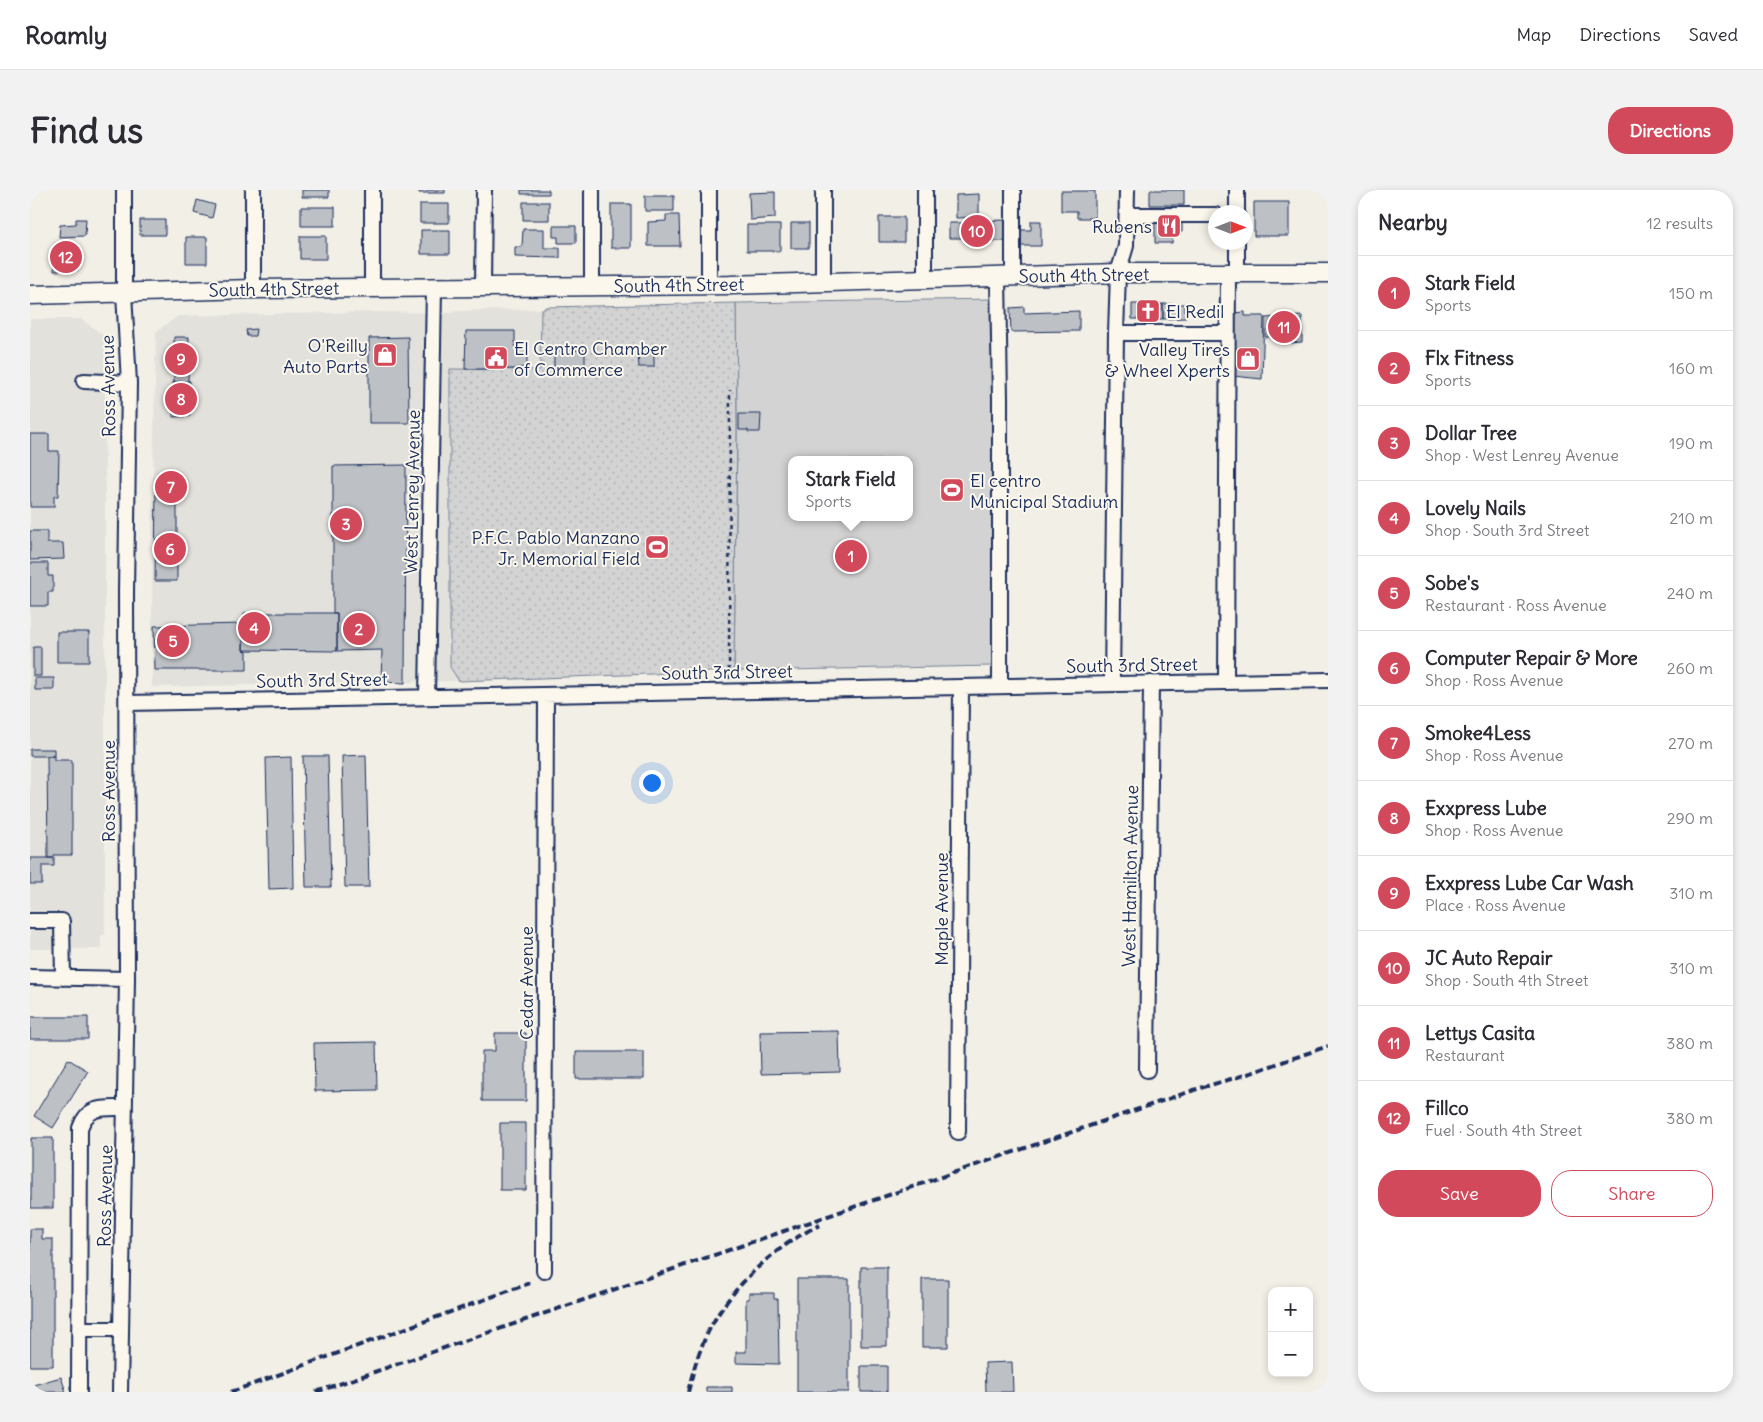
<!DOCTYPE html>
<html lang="en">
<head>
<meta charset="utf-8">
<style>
	:root { --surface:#fff; --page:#f2f2f3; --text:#2b2b33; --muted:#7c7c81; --line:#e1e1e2; --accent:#d1495b }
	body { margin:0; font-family:Delius,sans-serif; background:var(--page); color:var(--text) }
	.controls { position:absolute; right:15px; bottom:15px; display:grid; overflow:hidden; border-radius:10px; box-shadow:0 2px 8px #0003 }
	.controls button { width:45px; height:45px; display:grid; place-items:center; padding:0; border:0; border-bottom:1px solid var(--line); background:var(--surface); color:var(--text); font:25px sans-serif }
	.compass { position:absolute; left:1178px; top:15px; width:45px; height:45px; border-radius:50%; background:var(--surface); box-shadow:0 2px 8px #0003; rotate:90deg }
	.you { position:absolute; left:621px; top:592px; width:18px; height:18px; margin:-12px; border:4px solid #fff; border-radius:50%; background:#1a73e8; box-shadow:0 0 0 8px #1a73e833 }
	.badge { display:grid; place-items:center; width:32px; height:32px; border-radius:50%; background:var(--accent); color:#fff; font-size:16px; font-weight:700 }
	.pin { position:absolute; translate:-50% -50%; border:2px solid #fff; box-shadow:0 1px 5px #0006 }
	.popup { position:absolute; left:758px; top:266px; width:125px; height:65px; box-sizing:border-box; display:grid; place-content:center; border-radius:10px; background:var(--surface); filter:drop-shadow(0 1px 4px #0005); font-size:16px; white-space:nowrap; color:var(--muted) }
	.popup b { font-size:19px; color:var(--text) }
	.popup::after { content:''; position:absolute; left:50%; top:100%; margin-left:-10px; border:10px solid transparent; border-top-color:var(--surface) }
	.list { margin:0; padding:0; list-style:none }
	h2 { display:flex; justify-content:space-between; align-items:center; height:65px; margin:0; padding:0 20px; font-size:21px }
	h2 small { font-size:16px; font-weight:400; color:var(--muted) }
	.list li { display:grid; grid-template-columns:32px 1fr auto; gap:15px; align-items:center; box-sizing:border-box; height:75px; padding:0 20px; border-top:1px solid var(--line) }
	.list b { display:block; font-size:19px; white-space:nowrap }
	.list p { margin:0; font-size:16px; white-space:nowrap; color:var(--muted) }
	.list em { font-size:16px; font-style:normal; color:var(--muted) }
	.actions { display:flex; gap:10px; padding:15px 20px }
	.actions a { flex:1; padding:11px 0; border:1px solid var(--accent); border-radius:20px; text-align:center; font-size:18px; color:var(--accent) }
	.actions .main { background:var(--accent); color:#fff }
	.map { position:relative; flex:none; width:1298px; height:1202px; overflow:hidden; border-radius:20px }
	header { display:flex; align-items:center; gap:30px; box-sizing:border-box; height:70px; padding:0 25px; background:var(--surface); border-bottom:1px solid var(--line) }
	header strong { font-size:24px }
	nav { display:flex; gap:28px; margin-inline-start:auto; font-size:18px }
	.intro { display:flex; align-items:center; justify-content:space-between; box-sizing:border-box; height:120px; padding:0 30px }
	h1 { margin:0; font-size:35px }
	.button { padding:12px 22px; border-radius:20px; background:var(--accent); color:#fff; font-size:18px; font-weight:700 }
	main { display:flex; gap:30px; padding:0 30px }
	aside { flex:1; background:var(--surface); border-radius:20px; box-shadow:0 2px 8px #0003 }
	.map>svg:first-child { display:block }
	.built { fill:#e2e1dc }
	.grass { fill:#d2d3d2; stroke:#768198; fill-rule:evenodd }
	.park { fill:url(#park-dots); stroke:#768198 }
	.building { fill:#bdc0c4; stroke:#1b2f5e }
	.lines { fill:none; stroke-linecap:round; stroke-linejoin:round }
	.minor-casing { stroke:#1b2f5e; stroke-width:18 }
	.major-casing { stroke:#1b2f5e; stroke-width:21 }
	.path { stroke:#1b2f5e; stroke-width:2.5; stroke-dasharray:4 4; stroke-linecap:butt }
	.minor { stroke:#fbf7ec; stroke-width:14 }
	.major { stroke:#fbf7ec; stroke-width:18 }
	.rail { stroke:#1b2f5e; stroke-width:4; stroke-dasharray:8 4; stroke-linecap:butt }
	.labels { text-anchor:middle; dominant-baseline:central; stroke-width:4; stroke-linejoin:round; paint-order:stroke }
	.poi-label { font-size:18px; fill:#1b2f5e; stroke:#fbf7ec; text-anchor:end }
	.street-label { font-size:18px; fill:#1b2f5e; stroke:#fbf7ec }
</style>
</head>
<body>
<header>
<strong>Roamly</strong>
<nav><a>Map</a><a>Directions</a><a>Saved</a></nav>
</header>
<div class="intro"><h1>Find us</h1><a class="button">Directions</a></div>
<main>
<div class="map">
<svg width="1298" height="1202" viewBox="0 0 1298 1202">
	<defs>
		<pattern id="park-dots" width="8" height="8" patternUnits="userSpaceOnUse" patternTransform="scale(1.25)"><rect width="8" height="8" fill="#d2d3d2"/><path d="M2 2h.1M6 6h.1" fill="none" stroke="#b4b5b7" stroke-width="1.8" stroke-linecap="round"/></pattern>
	</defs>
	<rect width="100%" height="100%" fill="#f2efe6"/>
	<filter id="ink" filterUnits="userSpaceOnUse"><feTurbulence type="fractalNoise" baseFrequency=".02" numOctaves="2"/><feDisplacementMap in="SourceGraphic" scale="10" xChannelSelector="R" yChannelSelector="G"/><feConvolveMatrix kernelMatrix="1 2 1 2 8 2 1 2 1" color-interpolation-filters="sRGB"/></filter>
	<g filter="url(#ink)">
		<!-- built -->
		<path class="built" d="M511,119V180L421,179L420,477L429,491L122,497V339L126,142L148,126L347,122L421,123L427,121Z
			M0,129H51L75,146V744L71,746V759H0Z"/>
		<!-- grass -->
		<path class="grass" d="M963,109V476L704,481L707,239L706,113ZM762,270H880V327H762Z"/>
		<!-- park -->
		<path class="park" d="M706,113L707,239L704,481L429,491L420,477V179L510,180L511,119H515V117Z"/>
		<!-- building -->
		<path class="building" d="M272,0H299V7H272Z
			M389,0H415V3H389Z
			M491,0H519V4H491Z
			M1120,0H1154V15H1120Z
			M1031,1H1065V28H1047V21H1031Z
			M745,2V28L720,30L719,3Z
			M949,4V27L926,28V5Z
			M615,6H644V21H615Z
			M167,10L185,15L182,28L164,23Z
			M493,12H519V30H493Z
			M1224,12H1259V46H1224Z
			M390,14H419V33H390Z
			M581,14H601V58H581Z
			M271,17H305V36H271Z
			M636,25H649L650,56H618V32L636,31Z
			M849,27H874V52H849Z
			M46,29H56L55,46L29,47L30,35L46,34Z
			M1152,29V42H1143L1142,53H1125V30Z
			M110,30H135V45H110Z
			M976,30L975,51H941L940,48H919V33H940V31Z
			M1001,31H1011V56H991V40H1001Z
			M761,33H779V58H761Z
			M717,35H750V61H717Z
			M523,36H546V53H528V47H523Z
			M493,39H514V58H530V68L485,67V57H492Z
			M391,40H420V64H391Z
			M270,46H296V69H270Z
			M156,47H177V73H156Z
			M46,53L48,80L24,81L25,54Z
			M1102,114H1133V129H1102Z
			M1133,114H1155V128L1133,129Z
			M994,117V123L1049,121V141L981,142L980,118Z
			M1215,122V126H1234L1232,189L1203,186L1202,123Z
			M1272,126V152L1261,153V147H1235V128Z
			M226,139L225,146H217L216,140Z
			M436,141H485V157L497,158V177L486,178V179H435Z
			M144,147H159L158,192H144Z
			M378,147L379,233H339V148Z
			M555,160V175L524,177V161Z
			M624,163V177H609L608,164Z
			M160,191V226L143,227V192Z
			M709,224H731L730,242H718V240H709Z
			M0,244H19V261H29L28,306H24V317H0Z
			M376,275L375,493L351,492L352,460L307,461V423H303V276Z
			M126,290H147V391H125Z
			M0,341H17V353H33L34,369L0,370Z
			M0,373H18V386H23V402H18V416H0Z
			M214,423H307V461L213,460Z
			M214,434L213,460L217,461V480H125L124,436Z
			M27,442H59V472H27Z
			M3,457H11V486H3Z
			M5,488H24V500H5Z
			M0,559H24V566H0Z
			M336,565L339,697H315L312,566Z
			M17,566H24V570H42V665H24V668H18Z
			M273,566H298L301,697H276Z
			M261,567L263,698L239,699L236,568Z
			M0,668H24V676H12V694H0Z
			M0,827H58V849H0Z
			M809,841L810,882L731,884L730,842Z
			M465,843H496V911H452V861H465Z
			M346,852L347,900L285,901L284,853Z
			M546,862H614V889H546Z
			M38,869L58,881L23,938L4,926Z
			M470,933H496V1000H470Z
			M1,948H23V1018H1Z
			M0,1039H12V1049H23V1176H0Z
			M831,1077H857V1156H831Z
			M767,1089H819V1202H767Z
			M892,1089H918V1157H892Z
			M719,1103H744V1109H748L749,1174L706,1173V1162H716V1109H719Z
			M982,1172L983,1202H956L955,1173Z
			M831,1176H857V1202H831Z
			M31,1187L36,1202H0V1196Z
			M676,1197H702V1202H676Z"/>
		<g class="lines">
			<defs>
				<path id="minor" d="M342,0V98
					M793,0V91
					M895,0V89
					M983,0V86
					M1207,0V22
					M1097,25H1186
					M1207,52V84
					M968,87L970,209V496
					M679,95V0
					M453,97L454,0
					M562,97V0
					M223,99V0
					M1086,143H1197
					M54,191L99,193
					M1196,492L1198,84
					M1082,494L1086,143L1088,83L1096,56L1097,0
					M397,507L404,98
					M97,513L1298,490
					M0,731H32L33,788
					M0,787L97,789
					M1117,880L1121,493
					M928,942L931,497
					M514,1081L516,505
					M49,1139H91
					M49,1202L50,938C58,915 74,918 95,918
					M90,1202L97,789L96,402L99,193L94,103V0"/>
				<path id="major" d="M0,105L223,99L700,95L1088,83H1298"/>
			</defs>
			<!-- minor casing -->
			<use href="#minor" class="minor-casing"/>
			<!-- major casing -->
			<use href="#major" class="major-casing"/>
			<!-- path -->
			<path class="path" d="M699,489L700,200"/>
			<!-- minor -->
			<use href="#minor" class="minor"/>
			<!-- major -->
			<use href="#major" class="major"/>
			<!-- rail -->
			<path class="rail" d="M201,1202L500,1093
				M286,1202L1167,899L1218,884L1298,856
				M658,1202C663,1181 669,1160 679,1140C701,1097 746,1055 790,1035"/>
		</g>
	</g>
	<!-- icons -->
	<defs>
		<symbol id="restaurant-square" viewBox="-11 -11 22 22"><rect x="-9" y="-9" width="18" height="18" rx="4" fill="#d1495b" stroke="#fbf7ec"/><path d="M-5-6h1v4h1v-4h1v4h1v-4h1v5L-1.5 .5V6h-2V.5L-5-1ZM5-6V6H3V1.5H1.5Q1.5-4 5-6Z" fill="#fff"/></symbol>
		<symbol id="church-square" viewBox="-11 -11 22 22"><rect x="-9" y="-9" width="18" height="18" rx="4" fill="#d1495b" stroke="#fbf7ec"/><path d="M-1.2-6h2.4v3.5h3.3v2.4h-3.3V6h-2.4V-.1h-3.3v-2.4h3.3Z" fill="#fff"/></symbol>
		<symbol id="shop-square" viewBox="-11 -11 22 22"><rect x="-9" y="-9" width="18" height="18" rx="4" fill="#d1495b" stroke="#fbf7ec"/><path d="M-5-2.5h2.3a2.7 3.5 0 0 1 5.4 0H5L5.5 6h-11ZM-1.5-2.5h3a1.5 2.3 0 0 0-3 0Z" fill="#fff"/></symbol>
		<symbol id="civic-square" viewBox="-11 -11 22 22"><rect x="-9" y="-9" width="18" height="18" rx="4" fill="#d1495b" stroke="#fbf7ec"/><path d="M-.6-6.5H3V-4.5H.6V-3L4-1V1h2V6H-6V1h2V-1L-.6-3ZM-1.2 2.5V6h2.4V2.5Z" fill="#fff"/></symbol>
		<symbol id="stadium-square" viewBox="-11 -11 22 22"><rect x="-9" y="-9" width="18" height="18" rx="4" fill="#d1495b" stroke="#fbf7ec"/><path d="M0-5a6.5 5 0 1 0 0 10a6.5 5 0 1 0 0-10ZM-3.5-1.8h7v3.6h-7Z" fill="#fff"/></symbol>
	</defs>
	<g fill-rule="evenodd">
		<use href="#restaurant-square" x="1125" y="22" width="28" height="28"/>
		<use href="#church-square" x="1104" y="107" width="28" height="28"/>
		<use href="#shop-square" x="341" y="151" width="28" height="28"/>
		<use href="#civic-square" x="452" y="154" width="28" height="28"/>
		<use href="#shop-square" x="1204" y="155" width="28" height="28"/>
		<use href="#stadium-square" x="908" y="286" width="28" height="28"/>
		<use href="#stadium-square" x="613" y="343" width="28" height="28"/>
	</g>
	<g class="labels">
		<!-- poi labels -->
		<g class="poi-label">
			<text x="1122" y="36">Rubens</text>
			<text x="1136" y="121" text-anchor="start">El Redil</text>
			<text x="338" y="155">O'Reilly<tspan x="338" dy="21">Auto Parts</tspan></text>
			<text x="484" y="158" text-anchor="start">El Centro Chamber<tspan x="484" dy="21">of Commerce</tspan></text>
			<text x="1200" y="159">Valley Tires<tspan x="1200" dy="21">&amp; Wheel Xperts</tspan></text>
			<text x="940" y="290" text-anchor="start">El centro<tspan x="940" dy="21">Municipal Stadium</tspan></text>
			<text x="610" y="347">P.F.C. Pablo Manzano<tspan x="610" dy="21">Jr. Memorial Field</tspan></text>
		</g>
		<!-- street labels -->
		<g class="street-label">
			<text transform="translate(1054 85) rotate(-1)">South 4th Street</text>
			<text transform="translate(649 95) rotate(-1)">South 4th Street</text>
			<text transform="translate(244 99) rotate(-1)">South 4th Street</text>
			<text transform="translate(78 196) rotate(-91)">Ross Avenue</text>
			<text transform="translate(382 302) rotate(-89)">West Lenrey Avenue</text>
			<text transform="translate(1102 475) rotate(-1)">South 3rd Street</text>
			<text transform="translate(697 482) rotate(-1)">South 3rd Street</text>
			<text transform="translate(292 490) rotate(-1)">South 3rd Street</text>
			<text transform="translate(78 601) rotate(-90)">Ross Avenue</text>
			<text transform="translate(1100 686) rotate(-89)">West Hamilton Avenue</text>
			<text transform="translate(911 719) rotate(-90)">Maple Avenue</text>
			<text transform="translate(496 793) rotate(-90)">Cedar Avenue</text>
			<text transform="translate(75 1006) rotate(-89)">Ross Avenue</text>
		</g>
	</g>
</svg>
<div class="controls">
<button>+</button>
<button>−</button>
</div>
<svg class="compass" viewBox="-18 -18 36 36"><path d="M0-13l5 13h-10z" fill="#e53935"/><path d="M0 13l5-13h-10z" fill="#7c7c81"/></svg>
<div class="you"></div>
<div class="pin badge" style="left:821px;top:366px">1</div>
<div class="popup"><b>Stark Field</b>Sports</div>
<div class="pin badge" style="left:329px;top:439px">2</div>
<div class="pin badge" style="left:316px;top:334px">3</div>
<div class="pin badge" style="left:224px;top:438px">4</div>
<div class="pin badge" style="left:143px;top:451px">5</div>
<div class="pin badge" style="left:140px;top:359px">6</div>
<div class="pin badge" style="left:141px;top:297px">7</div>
<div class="pin badge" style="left:151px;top:209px">8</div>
<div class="pin badge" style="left:151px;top:169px">9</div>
<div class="pin badge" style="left:947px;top:41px">10</div>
<div class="pin badge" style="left:1254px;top:137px">11</div>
<div class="pin badge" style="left:36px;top:67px">12</div>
</div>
<aside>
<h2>Nearby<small>12 results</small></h2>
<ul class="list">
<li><span class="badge">1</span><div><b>Stark Field</b><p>Sports</p></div><em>150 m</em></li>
<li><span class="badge">2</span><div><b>Flx Fitness</b><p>Sports</p></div><em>160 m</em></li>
<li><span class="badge">3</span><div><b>Dollar Tree</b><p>Shop · West Lenrey Avenue</p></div><em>190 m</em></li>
<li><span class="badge">4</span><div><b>Lovely Nails</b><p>Shop · South 3rd Street</p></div><em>210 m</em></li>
<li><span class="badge">5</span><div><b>Sobe's</b><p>Restaurant · Ross Avenue</p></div><em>240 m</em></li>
<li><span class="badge">6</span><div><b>Computer Repair &amp; More</b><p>Shop · Ross Avenue</p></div><em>260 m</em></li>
<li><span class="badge">7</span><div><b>Smoke4Less</b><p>Shop · Ross Avenue</p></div><em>270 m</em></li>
<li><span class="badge">8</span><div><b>Exxpress Lube</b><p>Shop · Ross Avenue</p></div><em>290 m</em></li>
<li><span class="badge">9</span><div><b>Exxpress Lube Car Wash</b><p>Place · Ross Avenue</p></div><em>310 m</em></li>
<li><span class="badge">10</span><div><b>JC Auto Repair</b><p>Shop · South 4th Street</p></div><em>310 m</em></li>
<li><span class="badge">11</span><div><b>Lettys Casita</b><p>Restaurant</p></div><em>380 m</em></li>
<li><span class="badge">12</span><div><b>Fillco</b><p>Fuel · South 4th Street</p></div><em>380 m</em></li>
</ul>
<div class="actions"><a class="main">Save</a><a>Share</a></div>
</aside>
</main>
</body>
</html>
